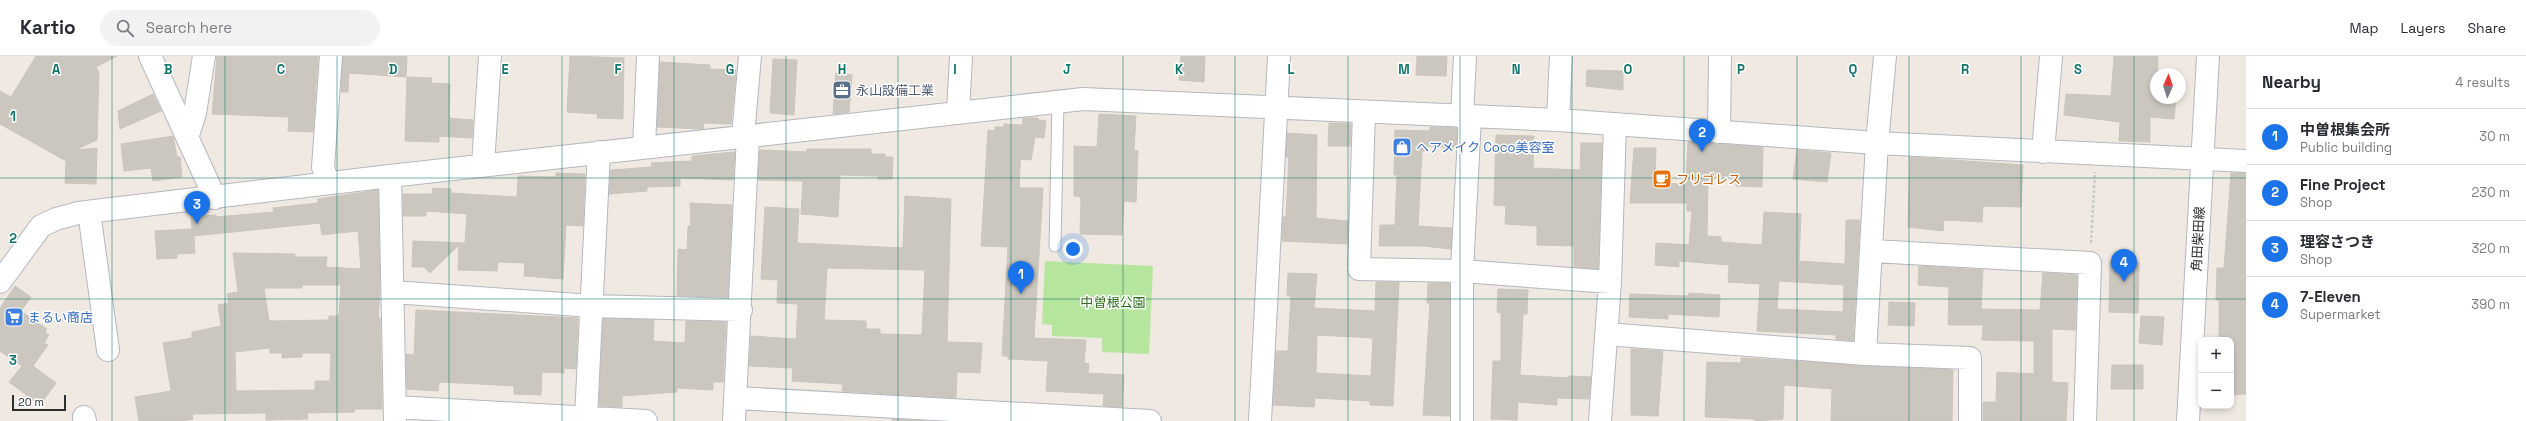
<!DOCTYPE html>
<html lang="en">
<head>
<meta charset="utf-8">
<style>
	:root { --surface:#fff; --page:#f2f2f3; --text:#2b2b33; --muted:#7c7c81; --line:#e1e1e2; --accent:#1a73e8 }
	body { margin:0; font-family:"Space Grotesk","Noto Sans JP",sans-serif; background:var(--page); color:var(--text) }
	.controls { position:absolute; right:12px; bottom:12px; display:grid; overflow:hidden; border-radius:8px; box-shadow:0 2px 6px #0003 }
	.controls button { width:36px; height:36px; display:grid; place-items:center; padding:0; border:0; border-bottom:1px solid var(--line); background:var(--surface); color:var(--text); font:20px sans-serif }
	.compass { position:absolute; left:2150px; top:12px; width:36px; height:36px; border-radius:50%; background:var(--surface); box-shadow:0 2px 6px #0003; rotate:3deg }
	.scale { position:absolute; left:12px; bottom:10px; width:54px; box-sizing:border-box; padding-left:4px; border:2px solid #2e2e2e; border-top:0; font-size:11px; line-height:14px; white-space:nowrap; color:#2e2e2e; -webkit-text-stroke:3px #fff; paint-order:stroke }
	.you { position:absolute; left:1073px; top:193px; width:14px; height:14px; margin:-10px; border:3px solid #fff; border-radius:50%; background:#1a73e8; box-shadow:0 0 0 6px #1a73e833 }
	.badge { display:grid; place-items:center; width:26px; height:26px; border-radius:50%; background:var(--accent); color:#fff; font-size:13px; font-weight:700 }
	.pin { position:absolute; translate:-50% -33px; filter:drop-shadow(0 1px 2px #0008) }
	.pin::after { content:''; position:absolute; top:21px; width:14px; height:12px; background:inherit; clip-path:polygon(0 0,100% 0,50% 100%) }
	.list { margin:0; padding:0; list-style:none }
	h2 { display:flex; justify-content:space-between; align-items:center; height:52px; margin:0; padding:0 16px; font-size:17px }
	h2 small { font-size:13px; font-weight:400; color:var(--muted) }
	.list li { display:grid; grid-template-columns:26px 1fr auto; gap:12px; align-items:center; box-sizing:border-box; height:56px; padding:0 16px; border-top:1px solid var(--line) }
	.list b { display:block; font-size:15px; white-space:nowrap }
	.list p { margin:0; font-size:13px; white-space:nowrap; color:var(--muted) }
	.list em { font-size:13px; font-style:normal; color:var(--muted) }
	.icon { flex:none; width:22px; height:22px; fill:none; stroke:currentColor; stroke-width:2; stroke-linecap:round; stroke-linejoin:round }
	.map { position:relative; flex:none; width:2246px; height:365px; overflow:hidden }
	header { display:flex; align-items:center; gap:24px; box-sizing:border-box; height:56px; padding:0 20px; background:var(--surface); border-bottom:1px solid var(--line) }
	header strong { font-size:19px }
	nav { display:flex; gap:22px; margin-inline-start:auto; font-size:14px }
	.search { width:280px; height:36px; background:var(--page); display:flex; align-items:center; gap:10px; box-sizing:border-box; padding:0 14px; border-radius:22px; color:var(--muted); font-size:15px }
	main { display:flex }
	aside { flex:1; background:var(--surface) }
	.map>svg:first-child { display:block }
	.green { fill:#b6e59e }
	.building { fill:#cbc7bf; stroke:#cbc5ba; fill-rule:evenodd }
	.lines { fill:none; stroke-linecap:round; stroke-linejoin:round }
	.lane-casing { stroke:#b4b7c1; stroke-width:13 }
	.street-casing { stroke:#b4b7c1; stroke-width:24 }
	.secondary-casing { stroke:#b4b7c1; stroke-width:24 }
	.path { stroke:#c9c9c9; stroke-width:2.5; stroke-dasharray:3 2; stroke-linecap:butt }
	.lane { stroke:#fff; stroke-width:11 }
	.street { stroke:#fff; stroke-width:22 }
	.secondary { stroke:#fff; stroke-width:22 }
	.grid { fill:none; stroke:#0f766e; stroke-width:1; stroke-opacity:0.55 }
	.labels { text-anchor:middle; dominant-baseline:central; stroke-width:3; stroke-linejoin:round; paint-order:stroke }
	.service-label { font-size:13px; fill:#4e5e75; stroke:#fff; text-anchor:start }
	.shop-label { font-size:13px; fill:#366cbe; stroke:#fff; text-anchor:start }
	.food-label { font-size:13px; fill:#c56008; stroke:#fff; text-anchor:start }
	.street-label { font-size:13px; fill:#2e2e2e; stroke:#fff }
	.park-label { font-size:13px; fill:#2c6e1b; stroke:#fff }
	.grid-label { font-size:13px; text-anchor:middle; font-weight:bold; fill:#0f766e; stroke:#fff; stroke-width:3; stroke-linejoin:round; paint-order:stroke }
</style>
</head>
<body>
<header>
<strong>Kartio</strong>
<div class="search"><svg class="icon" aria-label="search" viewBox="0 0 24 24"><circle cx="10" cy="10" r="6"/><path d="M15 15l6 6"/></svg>Search here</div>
<nav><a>Map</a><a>Layers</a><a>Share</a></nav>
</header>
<main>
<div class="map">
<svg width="2246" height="365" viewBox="0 0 2246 365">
	<rect width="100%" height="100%" fill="#efe9e1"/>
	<!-- green -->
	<path class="green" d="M1045,205L1153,210L1149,298L1102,296V282L1052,280V269L1042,268Z"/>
	<!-- building -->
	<path class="building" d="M36,0H117L96,11L99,17L97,84L75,94L97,92L96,128L65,127L66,105L0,68V35L11,41Z
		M217,0H318L313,76L288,75L289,61L212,58Z
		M343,0H407L406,21L349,17L348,36H341Z
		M570,0L624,2L623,63L597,62L598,58L567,56Z
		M1181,0H1205L1204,26L1179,24Z
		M1417,0H1447L1446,20L1416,19Z
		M2114,0H2158L2156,42H2176L2174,63L2150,61V86L2119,85L2120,66L2064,59L2066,38L2111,40Z
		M773,3L797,4L794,59L770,57Z
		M660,6L710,9V13L736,14L731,68L704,67L703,73L657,71Z
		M1587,14L1623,15V34L1586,30Z
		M836,17L852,19L849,56L833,58Z
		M407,21L432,22L431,27L450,28L449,62L473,64L472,82L439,80V86L405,85Z
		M153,38L161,55L120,73L118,55Z
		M1099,58L1136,60L1134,94L1138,95L1136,146L1124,145L1122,179L1080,178L1081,141L1074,140V90L1097,91Z
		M1023,62H1038V64L1046,65L1044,82L1035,81L1031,104L1021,103Z
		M1329,67L1351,68L1350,90H1328Z
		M1004,68L1022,69L1019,132H1043L1034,282L1086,284L1084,307L1089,308L1088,317L1124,319L1122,351L1103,350L1104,338L1046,335L1048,305L1008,303V300H1002L1008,191L981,190L988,74L995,75V71H1004Z
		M1430,71L1457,72L1456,92L1426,90L1425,95H1422L1418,170L1452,172L1451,193L1423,190H1379L1380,169H1395L1397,119H1394L1395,74L1430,75Z
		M1287,77L1317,79L1316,162L1348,165L1347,188L1282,185L1283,161H1286L1289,101H1286Z
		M1496,79L1534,80L1533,112L1580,114L1581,87H1602L1598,213L1574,211V190L1537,189V170L1505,168L1506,150L1494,149Z
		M173,80L177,101H180L182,121L153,125L151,112L124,115L121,88Z
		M1688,86L1763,91L1762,131L1736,130V120H1708L1707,180L1721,181V186L1762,189L1764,156L1801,158L1799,205L1845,208L1846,164H1860L1853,285L1836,283V279L1757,275L1760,228L1728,226L1729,209L1679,205V211L1655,209L1656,187L1689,189L1692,155H1687V147H1630L1634,92H1656L1655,127L1686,128ZM1779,225L1844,229L1843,256L1777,253Z
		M807,93H871V98H885V101H893L892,123H878V120L840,119L838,161L801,158L803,125L758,124L760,94L807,96Z
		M1797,94L1831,97L1827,126L1793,123Z
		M735,96L733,124L680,122V130L647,131V135L609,138L611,114L652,111L651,107L692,105V100Z
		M1910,101L2023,109L2021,151L1983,150L1982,166L1944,164L1943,175L1908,171Z
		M556,117L585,118L583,170L566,169L563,223L524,220L525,207L498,206L497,215L458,214L459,189L430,217L424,211H412L413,185L465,187L467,158L426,155V160H403V138H432L433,132L451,133V137L517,141L518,120L556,121Z
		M2231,117H2246V338L2231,339V283H2219V244H2216L2217,212H2224Z
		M378,134L380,233L378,262H380L382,353H354L355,356L307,357L308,363L266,364V357L192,358L193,363L182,365H139L135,341L171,335L163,287L192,282V276L221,270L218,249L229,247L227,238L238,236L233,197L295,198V201H327L326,211L361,213L358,175L322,179L320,167L194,180L195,197L177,198V202L157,203L155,175L192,173L191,161L216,159V161L274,156L273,152L318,147V143ZM302,229H341L339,260H329V264L269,265L264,232H302ZM270,292V297H282V302L302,301V297H331L330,325H315V334L236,335L235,296Z
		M905,140L951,143L947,286L982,287L980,317L957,316L956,342L842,335L843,328L792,325L793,312L749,310L751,280L796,283L798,248L777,247L778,224L761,223L765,151L799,153L797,187L903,192ZM827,212L925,214L922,279L880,278V273H866V265L824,264Z
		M690,147L732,149L728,241L677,240L678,193L687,194L688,170H691Z
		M2110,205L2139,206L2138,257L2109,256Z
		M1919,210L1983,214L1981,253L2040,254L2043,217L2077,219L2075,274L2052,273V326L2068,327L2066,365H1983V346H1996L1997,316L2034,318V285L1982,284L1983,269H1948L1949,231L1918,229Z
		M1288,217L1317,218L1314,252L1375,255L1376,226H1399L1393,350L1370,349V345L1315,342L1314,351L1273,349L1276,295H1288L1291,240H1287ZM1317,279L1373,282L1371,320L1316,317Z
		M1428,227H1450V360L1423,359L1430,247H1427Z
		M15,230L31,241L21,255L47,273L45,276L49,279L44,287L48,289L33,310L56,327L40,349L9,326L22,310L0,295V252Z
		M1498,233L1528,234L1527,258H1523L1520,319L1568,322V320L1591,321L1589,343L1557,342V349L1518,346L1517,364L1491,363L1493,305H1501V257L1497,256Z
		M1689,237L1720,239L1719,261L1668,258V263L1629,261L1630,238L1689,240Z
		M1889,246L1915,247L1914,270L1888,269Z
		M416,254L578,262L576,313L564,312V317L542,316L541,339L514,338V330L480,328L439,326L438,335L407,333L406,298L414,299Z
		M2141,260L2164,261L2162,289L2139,287Z
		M603,263L654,264L653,285L685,287L686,265L726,266L723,326H713V334L677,332V336L622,340V351L599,350Z
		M1631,293L1663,295L1658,360L1631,359Z
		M1741,302L1953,314L1952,365H1831L1832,333L1784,329L1783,363L1755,365V363L1705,361L1707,306L1741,307Z
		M2112,309H2143V333H2111Z
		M892,363L925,365H892Z"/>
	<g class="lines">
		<defs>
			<path id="lane" d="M1055,190L1058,45"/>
			<path id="street" d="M1364,56L1359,213L1462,215L1610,226
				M958,57L961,0
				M1462,61L1465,0
				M1558,64L1561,0
				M1719,76L1720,0
				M188,79L195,57L204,0
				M743,80L750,0
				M644,91L648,0
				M2043,96L2051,0
				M483,109L490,0
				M390,120L395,364
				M328,127L323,111L331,0
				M89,156L108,294
				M1873,195L2090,207L2085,365
				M0,226L41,170L56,163L78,157L390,120L1083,43L1558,64L1877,87L2246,105
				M393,236L592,250L741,254
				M1606,278L1865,298L1970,302V365
				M1865,298L1877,87L1885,0
				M737,342L1150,365
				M395,351L646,365
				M84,361L85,365
				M586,362L599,96
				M734,365L748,80
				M1260,365L1279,0
				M1462,365V215L1470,61
				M1600,365L1610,226L1615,68"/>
			<path id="secondary" d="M150,0L215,142
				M2188,365L2208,0"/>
		</defs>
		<!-- lane casing -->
		<use href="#lane" class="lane-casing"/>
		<!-- street casing -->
		<use href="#street" class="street-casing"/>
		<!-- secondary casing -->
		<use href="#secondary" class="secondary-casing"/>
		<!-- path -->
		<path class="path" d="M2091,187L2095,116"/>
		<!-- lane -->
		<use href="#lane" class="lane"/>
		<!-- street -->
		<use href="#street" class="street"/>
		<!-- secondary -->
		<use href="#secondary" class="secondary"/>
	</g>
	<!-- grid -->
	<path class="grid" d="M112,0V365M225,0V365M337,0V365M449,0V365M562,0V365M674,0V365M786,0V365M898,0V365M1011,0V365M1123,0V365M1235,0V365M1348,0V365M1460,0V365M1572,0V365M1684,0V365M1797,0V365M1909,0V365M2021,0V365M2134,0V365M0,122H2246M0,243H2246"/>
	<!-- icons -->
	<defs>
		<symbol id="office-square" viewBox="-11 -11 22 22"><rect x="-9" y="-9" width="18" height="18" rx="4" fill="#5c6f8a" stroke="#fff"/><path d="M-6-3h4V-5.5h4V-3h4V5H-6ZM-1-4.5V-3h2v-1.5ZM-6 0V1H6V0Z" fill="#fff"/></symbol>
		<symbol id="shop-square" viewBox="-11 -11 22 22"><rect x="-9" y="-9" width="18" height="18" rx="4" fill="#3f7fe0" stroke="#fff"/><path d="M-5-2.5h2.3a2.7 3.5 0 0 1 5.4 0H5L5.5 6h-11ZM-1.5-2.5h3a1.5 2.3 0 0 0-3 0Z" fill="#fff"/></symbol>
		<symbol id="cafe-square" viewBox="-11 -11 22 22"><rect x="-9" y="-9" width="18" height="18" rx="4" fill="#e8710a" stroke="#fff"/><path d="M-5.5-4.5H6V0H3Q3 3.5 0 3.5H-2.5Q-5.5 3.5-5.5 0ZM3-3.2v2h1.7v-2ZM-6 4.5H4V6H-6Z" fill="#fff"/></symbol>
		<symbol id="supermarket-square" viewBox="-11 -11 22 22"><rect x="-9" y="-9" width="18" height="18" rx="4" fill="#3f7fe0" stroke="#fff"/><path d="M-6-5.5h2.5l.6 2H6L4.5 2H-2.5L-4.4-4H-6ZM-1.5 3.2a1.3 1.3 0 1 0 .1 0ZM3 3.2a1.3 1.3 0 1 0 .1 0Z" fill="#fff"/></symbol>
	</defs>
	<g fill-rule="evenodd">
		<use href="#office-square" x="831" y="23" width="22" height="22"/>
		<use href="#shop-square" x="1391" y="80" width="22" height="22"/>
		<use href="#cafe-square" x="1651" y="112" width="22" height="22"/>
		<use href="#supermarket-square" x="3" y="250" width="22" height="22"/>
	</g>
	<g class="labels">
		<!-- service labels -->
		<g class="service-label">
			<text x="856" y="34">永山設備工業</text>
		</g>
		<!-- shop labels -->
		<g class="shop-label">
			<text x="1416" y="91">ヘアメイク Coco美容室</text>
			<text x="28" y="261">まるい商店</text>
		</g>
		<!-- food labels -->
		<g class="food-label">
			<text x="1676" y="123">フリゴレス</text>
		</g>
		<!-- street labels -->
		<g class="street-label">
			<text transform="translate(2198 183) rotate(-87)">角田柴田線</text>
		</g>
		<!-- park labels -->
		<g class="park-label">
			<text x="1113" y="246">中曽根公園</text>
		</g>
	</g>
	<g class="grid-label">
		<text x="56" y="18">A</text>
		<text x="168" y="18">B</text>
		<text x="281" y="18">C</text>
		<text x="393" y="18">D</text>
		<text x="505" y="18">E</text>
		<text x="618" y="18">F</text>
		<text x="730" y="18">G</text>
		<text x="842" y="18">H</text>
		<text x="955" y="18">I</text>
		<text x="1067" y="18">J</text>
		<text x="1179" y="18">K</text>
		<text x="1291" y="18">L</text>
		<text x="1404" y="18">M</text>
		<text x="1516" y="18">N</text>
		<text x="1628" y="18">O</text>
		<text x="1741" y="18">P</text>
		<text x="1853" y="18">Q</text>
		<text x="1965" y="18">R</text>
		<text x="2078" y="18">S</text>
		<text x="13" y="65">1</text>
		<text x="13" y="187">2</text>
		<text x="13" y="309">3</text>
	</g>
</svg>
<div class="controls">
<button>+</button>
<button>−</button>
</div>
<svg class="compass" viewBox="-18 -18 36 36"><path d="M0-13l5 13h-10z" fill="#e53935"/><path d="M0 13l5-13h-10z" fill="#7c7c81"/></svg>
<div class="scale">20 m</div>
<div class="you"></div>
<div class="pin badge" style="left:1021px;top:238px">1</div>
<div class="pin badge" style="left:1702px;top:96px">2</div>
<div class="pin badge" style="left:197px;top:168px">3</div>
<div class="pin badge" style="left:2124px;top:226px">4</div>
</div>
<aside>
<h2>Nearby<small>4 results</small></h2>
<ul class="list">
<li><span class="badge">1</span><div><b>中曽根集会所</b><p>Public building</p></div><em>30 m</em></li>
<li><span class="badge">2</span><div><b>Fine Project</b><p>Shop</p></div><em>230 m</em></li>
<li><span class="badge">3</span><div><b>理容さつき</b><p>Shop</p></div><em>320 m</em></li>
<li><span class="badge">4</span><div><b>7-Eleven</b><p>Supermarket</p></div><em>390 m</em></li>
</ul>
</aside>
</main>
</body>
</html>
